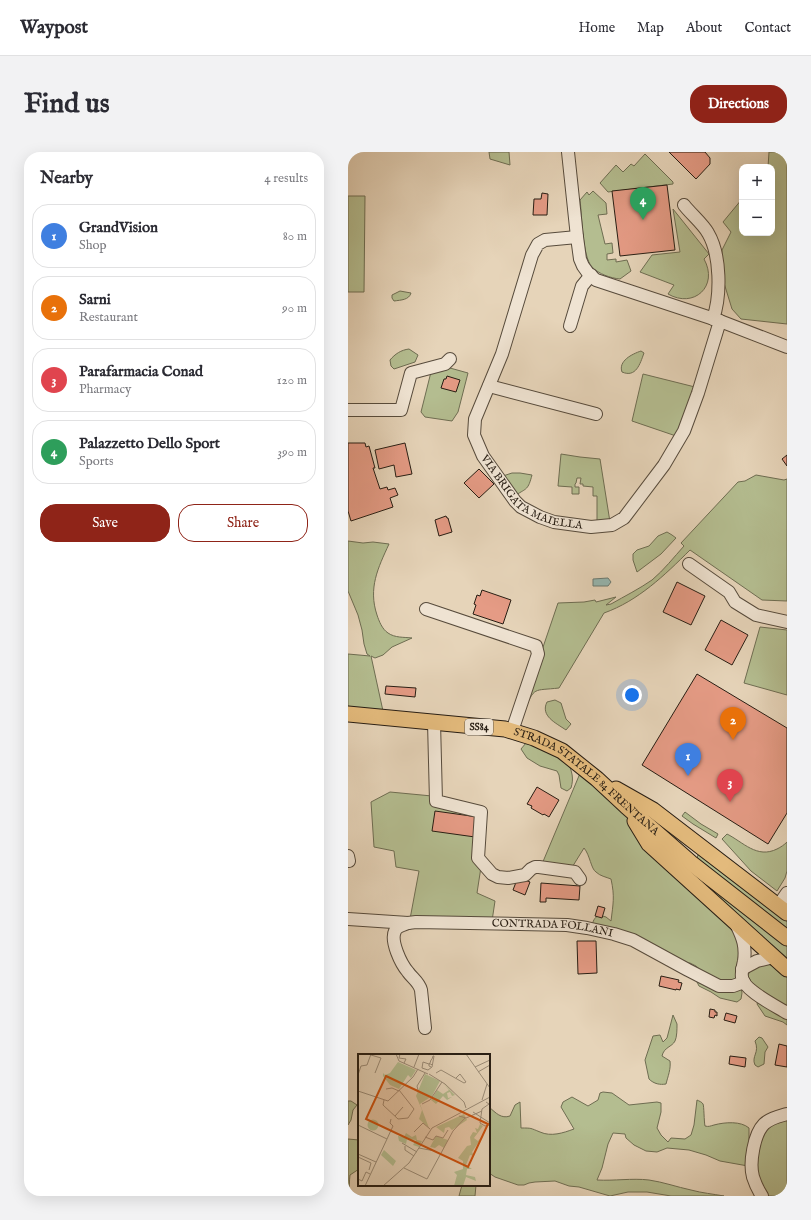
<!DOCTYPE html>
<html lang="en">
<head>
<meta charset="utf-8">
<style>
	:root { --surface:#fff; --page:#f2f2f3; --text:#2b2b33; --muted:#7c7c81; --line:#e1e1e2; --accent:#8f2418 }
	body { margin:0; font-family:"IM FELL English",serif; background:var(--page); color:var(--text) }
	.controls { position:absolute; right:12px; top:12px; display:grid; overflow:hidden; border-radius:8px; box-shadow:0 4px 16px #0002 }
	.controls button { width:36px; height:36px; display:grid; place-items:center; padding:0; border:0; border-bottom:1px solid var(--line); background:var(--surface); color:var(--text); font:20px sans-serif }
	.you { position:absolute; left:284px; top:543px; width:14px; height:14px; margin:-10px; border:3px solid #fff; border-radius:50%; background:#1a73e8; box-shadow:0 0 0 6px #1a73e833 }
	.badge { display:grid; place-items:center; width:26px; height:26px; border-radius:50%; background:var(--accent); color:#fff; font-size:13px; font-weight:700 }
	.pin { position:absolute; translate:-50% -33px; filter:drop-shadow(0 1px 2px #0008) }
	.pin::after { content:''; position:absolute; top:21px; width:14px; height:12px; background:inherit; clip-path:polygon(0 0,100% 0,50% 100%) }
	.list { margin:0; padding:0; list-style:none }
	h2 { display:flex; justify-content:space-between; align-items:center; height:52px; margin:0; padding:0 16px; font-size:17px }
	h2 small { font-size:13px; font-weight:400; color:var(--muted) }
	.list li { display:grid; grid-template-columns:26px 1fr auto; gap:12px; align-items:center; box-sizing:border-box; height:64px; margin:0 8px 8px; padding:0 8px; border:1px solid var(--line); border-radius:16px }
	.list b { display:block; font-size:15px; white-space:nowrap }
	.list p { margin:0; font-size:13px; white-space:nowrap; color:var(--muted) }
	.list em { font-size:13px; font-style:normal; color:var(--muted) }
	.actions { display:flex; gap:8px; padding:12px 16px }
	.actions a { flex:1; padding:9px 0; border:1px solid var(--accent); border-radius:16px; text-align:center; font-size:14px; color:var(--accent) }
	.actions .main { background:var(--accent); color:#fff }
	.map { position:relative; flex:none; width:439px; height:1044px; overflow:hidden; border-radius:16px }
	header { display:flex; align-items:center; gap:24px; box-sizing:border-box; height:56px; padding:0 20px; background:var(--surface); border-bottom:1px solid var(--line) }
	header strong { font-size:19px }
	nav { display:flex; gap:22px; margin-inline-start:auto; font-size:14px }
	.intro { display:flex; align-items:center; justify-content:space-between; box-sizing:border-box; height:96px; padding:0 24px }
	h1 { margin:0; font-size:28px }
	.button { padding:10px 18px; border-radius:16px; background:var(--accent); color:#fff; font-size:14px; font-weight:700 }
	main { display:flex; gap:24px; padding:0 24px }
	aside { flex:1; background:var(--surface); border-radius:16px; box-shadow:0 4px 16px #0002 }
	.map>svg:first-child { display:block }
	.green { fill:#b4bd90; stroke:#6e6d52 }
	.water { fill:#96b8b2; stroke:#6a7a72 }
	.building { fill:#e59b85; stroke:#271d13 }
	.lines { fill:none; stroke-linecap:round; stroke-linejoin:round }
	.minor-casing { stroke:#574b3c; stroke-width:14 }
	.major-casing { stroke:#271d13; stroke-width:17 }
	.minor { stroke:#efe3d2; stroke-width:12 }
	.major { stroke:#e3ba7c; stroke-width:15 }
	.labels { text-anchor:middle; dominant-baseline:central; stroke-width:3; stroke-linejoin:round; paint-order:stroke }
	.shield { fill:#efe3d2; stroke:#63584c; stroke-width:1 }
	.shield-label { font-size:10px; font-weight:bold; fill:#271d13 }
	.street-label { font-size:11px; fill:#271d13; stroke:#efe3d2 }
	.inset-road { fill:none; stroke:#9a8b77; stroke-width:1 }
	.view { fill:#cb500d; fill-opacity:0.15; stroke:#cb500d; stroke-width:2 }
	.inset-edge { fill:none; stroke:#271d13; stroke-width:2 }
</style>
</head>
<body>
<header>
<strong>Waypost</strong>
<nav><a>Home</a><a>Map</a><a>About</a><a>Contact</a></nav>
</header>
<div class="intro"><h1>Find us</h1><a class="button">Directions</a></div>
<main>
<aside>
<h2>Nearby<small>4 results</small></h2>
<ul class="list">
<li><span class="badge" style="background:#3f7fe0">1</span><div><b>GrandVision</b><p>Shop</p></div><em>80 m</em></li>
<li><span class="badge" style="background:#e8710a">2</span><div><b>Sarni</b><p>Restaurant</p></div><em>90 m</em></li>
<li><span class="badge" style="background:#e0444e">3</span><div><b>Parafarmacia Conad</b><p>Pharmacy</p></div><em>120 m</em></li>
<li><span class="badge" style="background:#2e9e5b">4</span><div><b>Palazzetto Dello Sport</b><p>Sports</p></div><em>390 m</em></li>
</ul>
<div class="actions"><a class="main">Save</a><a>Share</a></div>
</aside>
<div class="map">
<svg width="439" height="1044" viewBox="0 0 439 1044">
	<rect width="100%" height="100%" fill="#e6d4b9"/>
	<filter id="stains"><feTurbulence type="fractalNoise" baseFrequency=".005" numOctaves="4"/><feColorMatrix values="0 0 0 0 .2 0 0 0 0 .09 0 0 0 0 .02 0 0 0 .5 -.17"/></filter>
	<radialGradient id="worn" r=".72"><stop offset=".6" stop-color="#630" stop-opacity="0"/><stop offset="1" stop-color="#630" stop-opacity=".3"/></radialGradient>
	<!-- green -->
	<path class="green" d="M141,0H161L162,13L142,7Z
		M421,0H439V172L393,167L384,157L376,131L374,117V98L383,80L375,70L394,47V81H424V15H420Z
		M297,2L325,30V32L260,40L252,31L268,13L275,20L283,12L286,14Z
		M245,39L258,51L259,62L250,63L257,92L264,91L265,101L259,102V108L268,107V110L279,108L283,119L272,127C262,126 251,122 244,115C234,104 234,63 232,48L239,40L241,43Z
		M0,44H17L16,140H0Z
		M325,57L361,102L356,107C371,134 346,157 320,142L326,133L292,120L304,103L332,100Z
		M52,139L63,141C61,148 53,148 46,149L44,146V143Z
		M61,197L70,203L67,210L46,217L43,214L42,208C47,202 53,198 61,197Z
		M293,199L296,201C292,212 288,226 274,220C270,209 284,202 293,199Z
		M102,216L120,221L110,260L104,269L77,265L73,260L83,220Z
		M295,222L347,235L331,285L284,269Z
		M213,302L232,305L252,307L262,370H249V344H245V335L235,334V332H232L233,326H229L228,331L227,332V335H231V342H224V335L210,334Z
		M164,321H172L184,323C180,338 179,336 168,343L155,324Z
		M408,323L436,328L439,327V449L414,448L342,398C317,423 290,449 256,461L211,536C185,539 187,534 176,559L173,560L210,451L236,450L247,448L248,450L268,445L258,453L263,452C277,444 291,437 304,428C316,418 326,405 336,394L333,391L390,330L397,329Z
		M319,380L324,383L328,386L313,402L289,420L285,408V402L289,398L301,394L310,384Z
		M0,389L15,391L25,390L41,392C30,416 20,436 29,463C31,469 34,477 40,481C47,486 56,485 64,486L44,495L35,503L27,506L23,504L35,559L0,555V502L22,504L19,502L16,492L14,478L10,463L0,439Z
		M412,475L439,478V543L396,531Z
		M207,548L213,551L218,567L223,572L218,578C208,571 192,564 199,550Z
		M178,591H180L220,610C224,620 226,626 223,636L219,639L213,636L211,623L209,619L192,614L179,606L173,597Z
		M233,619L250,632L390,782L392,829L376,831L358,823L348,814L342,811L336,812L244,774C245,769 246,766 251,763L258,765L263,769C265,752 267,745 263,727C258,725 252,724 248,720C243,717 242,703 236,696L223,717L194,712Z
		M42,640L84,644L137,656L133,715L129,741L147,749L144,769L62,767L71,719L48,715L46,699L26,695L23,650Z
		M337,660L353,672L370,682L368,686L345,672L334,664Z
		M379,682C395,690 409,707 429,697C433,695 436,693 439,690V719L437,726L429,739L403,719L374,687Z
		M353,702L437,767L439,769V780L349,706L350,703Z
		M351,726L439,794V807L347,730Z
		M415,811L423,813L439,825V857L406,836L399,825C402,817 408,815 415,811Z
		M352,827L393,835L394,841L393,847L389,850L372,846L363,840L351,834L349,830Z
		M411,847L439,863V873L435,870L417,864L409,852Z
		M325,863L329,872C329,877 329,885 327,889C324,895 316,895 314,904L322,909C323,917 320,924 318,932C312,933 306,932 301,927L297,908L305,884L312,883L315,890L319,886Z
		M411,885L414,886L420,895L417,900L416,912L410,915L407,913C403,904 412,901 407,889Z
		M255,940L264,941L281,953L309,950L313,951V960L309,976L313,983L320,990L323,986L337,987L343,983L346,973L349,948C351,949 354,950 355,952C356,953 356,970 357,974C361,975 362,974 366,973C377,970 393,969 401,976V988L404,991L400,1014L372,1009L358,1003L341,998L319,996L309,1000L298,999L286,993L278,986L277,982L265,981L260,992L254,1016L249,1028C266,1029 284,1026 301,1028C315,1030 329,1035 343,1038C354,1041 365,1042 376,1044H323L299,1040H280L262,1044L231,1035L221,1034L207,1029L187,1030L181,1031L176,1033H170L147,1025L141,1021V955C148,961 153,967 162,964L167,953L172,950L173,976C184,976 182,976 192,980C203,985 215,981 226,977L213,955L215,950L224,945L240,954L250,948L252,941Z
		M0,949H3L9,953L5,958L3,968L0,973Z
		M439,966V1044H418L412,1036L408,1011L413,985L425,970Z
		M0,987L11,988V1017L2,1023C1,1029 2,1037 0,1042Z
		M114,1033H128L127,1044H111Z"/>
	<!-- water -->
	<path class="water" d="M260,426L263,430L260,434H245V427Z"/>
	<!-- building -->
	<path class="building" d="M321,0H357L362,6V12L348,27Z
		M319,33L327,98L272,104L264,39Z
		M194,41L200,42L199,63H185L186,47H193Z
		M99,224L112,228L108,240L93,236L96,227H98Z
		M0,291H17L18,295L21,294L27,316H25L32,337L39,335L40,338L47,336L50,343L42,346L45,355L3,369L0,359Z
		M57,291L64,322L48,325L46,313L31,317L27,298Z
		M439,303V314L434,307Z
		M131,317L146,332L131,346L116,331Z
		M98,364L99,366H100L104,380L91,384L87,368Z
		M329,430L357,444L343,473L315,460Z
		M134,438L163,448L155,472L125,462L128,453L126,452L129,443L132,444Z
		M373,468L400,483L384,513L357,498Z
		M349,522L439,576V661L420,692L294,613Z
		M38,534L68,536L67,545L37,542Z
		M189,635L211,648L201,665L196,662L195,663L183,656L184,654L179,652Z
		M87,659L130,665L127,685L84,679Z
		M170,725L182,730L177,743L165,738Z
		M193,731L232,734L231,748L198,746V750H192Z
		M250,754L257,756L254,766L247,764Z
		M229,789H248L249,821L230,822Z
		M313,824L331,828L330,830L334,831L332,838L328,837V838L311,834Z
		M362,857L367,858V860H369V864L367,863L366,866L361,865Z
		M378,861L389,864L387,871L376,868Z
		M431,892L439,894V915L427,913Z
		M382,904L398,906L397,915L381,912Z"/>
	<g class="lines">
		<defs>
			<g id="minor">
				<path d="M220,0L229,85L232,107L235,114L240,121L248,128L372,169L439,195"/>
				<path d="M336,53C343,62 355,72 360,81C373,103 373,144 365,167"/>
				<path id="s1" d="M229,85L197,88L190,92L184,103L154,202L127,267L126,283L135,304L167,349L173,355L192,365L206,370L243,375L264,373L276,366L316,313L336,279L350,241L372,169"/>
				<path d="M222,174L234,134L243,123"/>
				<path d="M141,234L248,262"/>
				<path d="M0,258H53L63,221L97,212L102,207"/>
				<path d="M341,412L381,440L387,450L408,463L439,470"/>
				<path d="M78,457L188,494L190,502L164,579"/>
				<path d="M86,570L88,649L133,660L130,706L144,722L150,725L160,726L177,723L183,717L187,715H191L227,720L232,727"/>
				<path d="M0,704L1,709"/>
				<path d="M430,754L439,741"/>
				<path id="s2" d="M0,767L60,771L68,770L219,773L239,776L266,782L285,788L340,818L371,834H385L396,830"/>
				<path d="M60,771C56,773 49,774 47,779C42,789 53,812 60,820C64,826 71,830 73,838L77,876"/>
				<path d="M389,774C395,786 398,795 396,809C395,814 393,820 394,825C395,838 428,854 439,861"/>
				<path d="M394,817L409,809L426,805"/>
				<path d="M414,1044C410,1038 407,1031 405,1025C401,1011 406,982 416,972C422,966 432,964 439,962"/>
			</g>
			<g id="major">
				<path id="s3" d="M0,562L157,577L186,586L214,599L249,627L278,654L343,711L439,786"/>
				<path d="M268,637L305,658L439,761"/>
				<path d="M287,669L301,692L439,817"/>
			</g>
		</defs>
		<!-- minor casing -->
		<use href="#minor" class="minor-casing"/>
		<!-- major casing -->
		<use href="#major" class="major-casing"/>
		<!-- minor -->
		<use href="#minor" class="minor"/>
		<!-- major -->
		<use href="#major" class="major"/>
	</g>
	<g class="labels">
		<!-- shield labels -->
		<rect class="shield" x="117" y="567" width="28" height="16" rx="3"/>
		<g class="shield-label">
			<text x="131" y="575">SS84</text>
		</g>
		<!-- street labels -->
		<g class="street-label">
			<text stroke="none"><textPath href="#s1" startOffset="330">VIA BRIGATA MAIELLA</textPath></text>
			<text stroke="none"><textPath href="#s3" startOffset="256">STRADA STATALE 84 FRENTANA</textPath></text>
			<text stroke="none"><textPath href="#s2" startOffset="205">CONTRADA FOLLANI</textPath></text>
		</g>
	</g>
	<!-- overview -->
	<g transform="translate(10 902)">
		<rect width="132" height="132" fill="#e6d4b9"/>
		<path d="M40,8L58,16L53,24L50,21L41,35L32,31L25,22V19L27,21L32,19ZM67,20L82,27L74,42L62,50L71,74L61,65L64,56L58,42ZM84,28L97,41L94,42L92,38L89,39L90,44L94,43L89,46L85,42L78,50L73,46L79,36L85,40L91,36ZM106,60L109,66L94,76L91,73L87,74L86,79L78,73ZM9.5 71a5.5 5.5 0 1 1 11 0a5.5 5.5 0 1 1-11 0ZM122,70L125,72L116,84L120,87L128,77L114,98L116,102L112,101L108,111L114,115H109L108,121L117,123L118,127L108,123L105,132H96L99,121L96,118L105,115V107L100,104L109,92L113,91L112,83L115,78L119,79L117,74L120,75ZM48,79L54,83L58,81L59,86L64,87L61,93L55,91L58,86L49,85L48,90L41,87L40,82L46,83ZM78,82L90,86L86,94L81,91L77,94L72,93ZM26,96L38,107L35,112L23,101Z" fill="#b4bd90"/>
		<path class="inset-road" d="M38,0L41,7L70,20M42,0L41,4L48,5L46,9M108,0L132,34M13,1L23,4L17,19M56,13L61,0M73,13L71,12V10L72,9L73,6L74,5L75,2H76L74,13L70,16L64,14L65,8L71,10H73L74,11M117,13L132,6M120,18L132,11M78,19L83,16L106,29L108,28L102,20L98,24M71,20L87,30L106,48L108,54M0,21L3,12L9,11L13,0M28,35L34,34L41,37M60,36L59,32L67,19M0,37L30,47L55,23L60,15M26,46L25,51L40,65L50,64L56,55L41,36M124,46L129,30M128,48L131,50L124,55L122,69L127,72L132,71M64,50L72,46L84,28M115,58L132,69M37,62L45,53M101,62L108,64L124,57M0,71L29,85L7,132M56,78L65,69L72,75M67,83L75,86L78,82L85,84L90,76M29,85L35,72L32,69L33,65M44,89L59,98M47,92V96L56,102M61,94L77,97M0,100L18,108M0,103L13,109L11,116M46,114L69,125L95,77L107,64M0,125L4,127L8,118L12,120M25,132L51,109L74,74L132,43"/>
		<path class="view" d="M28,22L130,70L110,113L8,65Z"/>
		<rect width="132" height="132" class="inset-edge"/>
	</g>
	<rect width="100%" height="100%" filter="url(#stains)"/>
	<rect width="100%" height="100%" fill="url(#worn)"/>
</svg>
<div class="controls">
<button>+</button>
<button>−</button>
</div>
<div class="you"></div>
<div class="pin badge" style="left:340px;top:624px;background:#3f7fe0">1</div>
<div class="pin badge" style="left:385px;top:588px;background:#e8710a">2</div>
<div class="pin badge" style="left:382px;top:650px;background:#e0444e">3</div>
<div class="pin badge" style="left:295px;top:68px;background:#2e9e5b">4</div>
</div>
</main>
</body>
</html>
